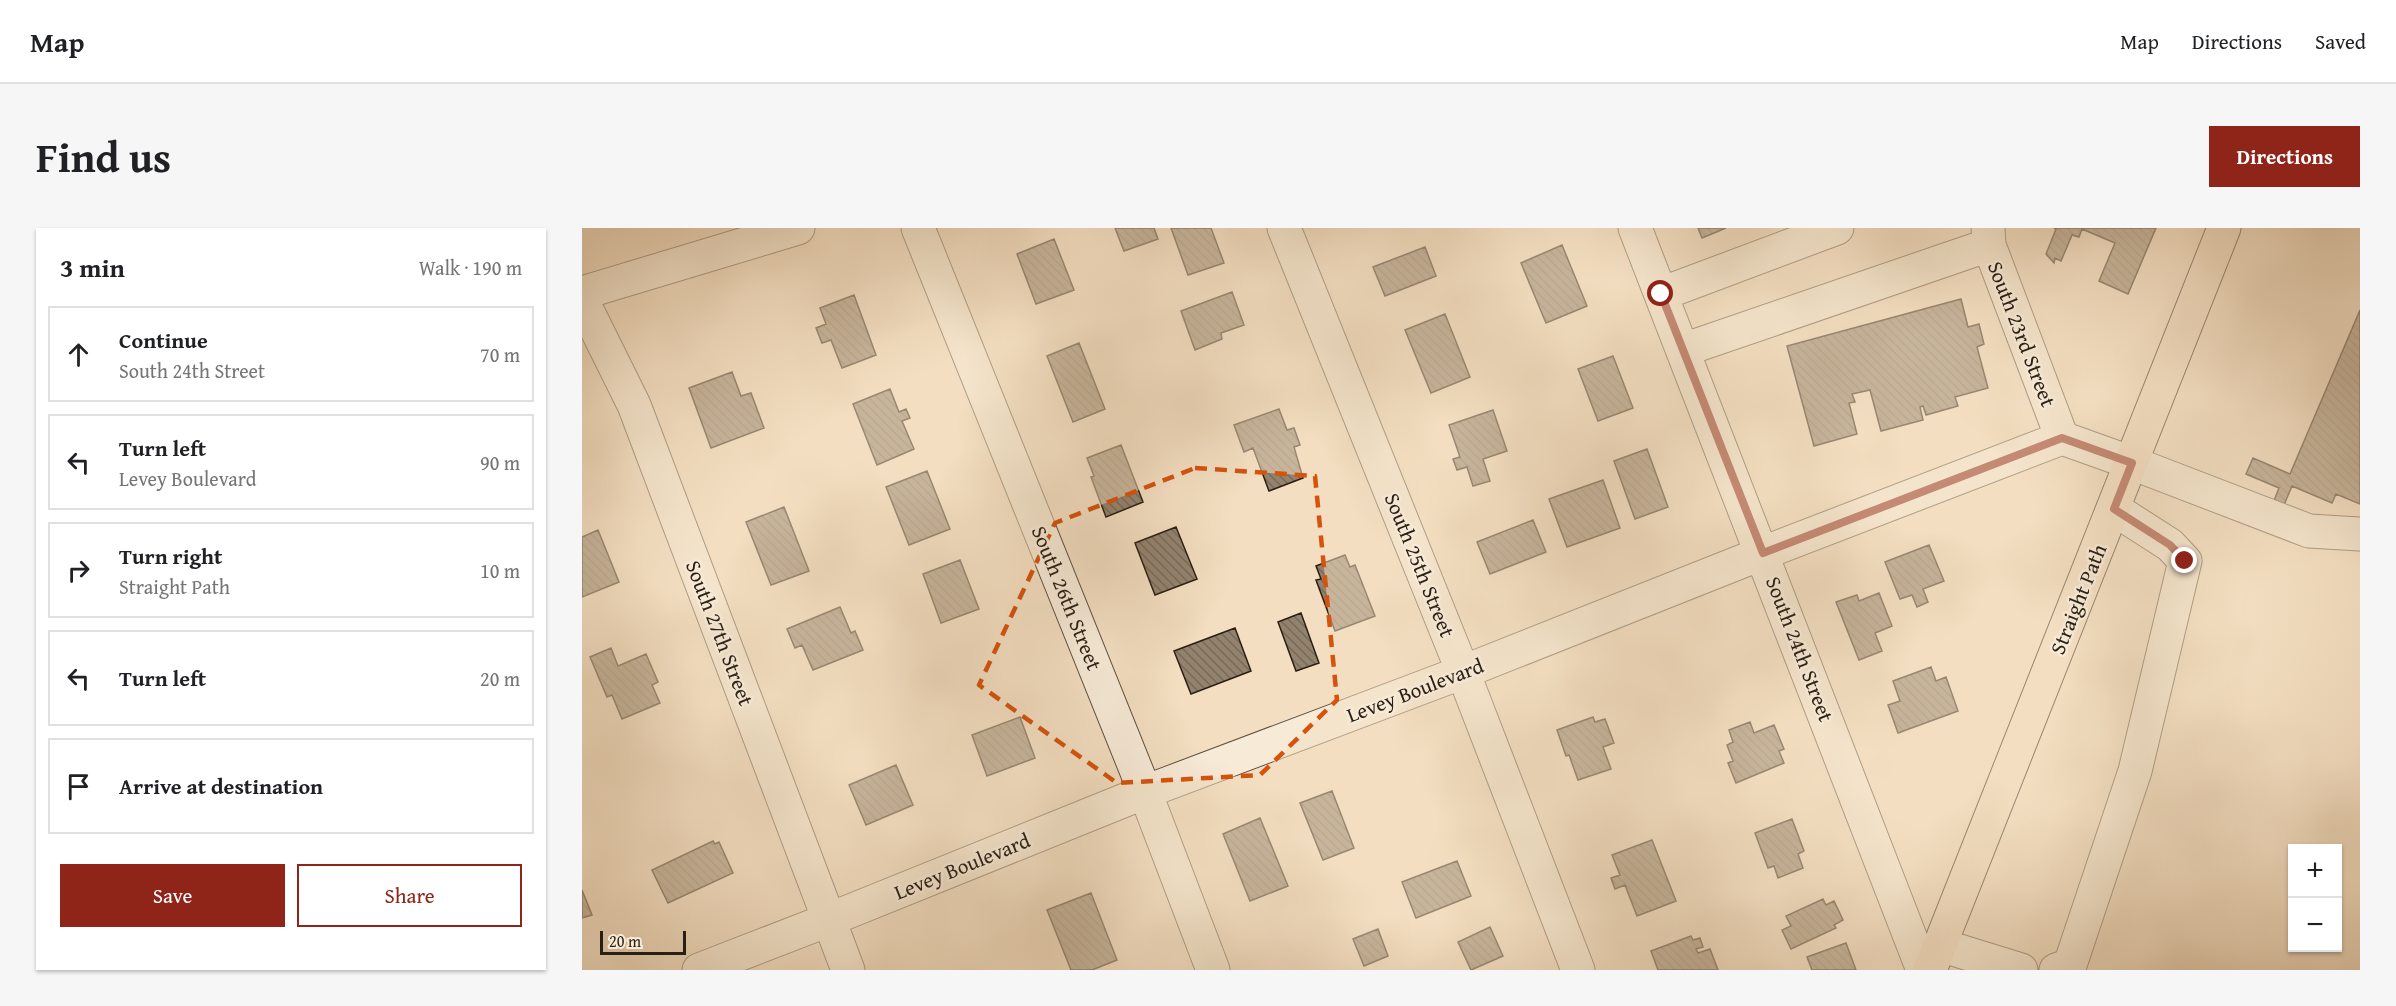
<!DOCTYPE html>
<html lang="en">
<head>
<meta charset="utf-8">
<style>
	:root { --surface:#fff; --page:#f6f6f6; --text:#202124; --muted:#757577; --line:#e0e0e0; --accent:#8f2418 }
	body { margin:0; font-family:"Gentium Book Plus",serif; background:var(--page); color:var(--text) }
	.controls { position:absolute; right:18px; bottom:18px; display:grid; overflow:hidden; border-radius:0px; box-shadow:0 2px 4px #0004 }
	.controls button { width:54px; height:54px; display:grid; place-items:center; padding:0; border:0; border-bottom:2px solid var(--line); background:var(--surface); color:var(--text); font:30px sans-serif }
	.scale { position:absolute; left:18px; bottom:15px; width:86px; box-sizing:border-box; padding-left:6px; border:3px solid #2a1f14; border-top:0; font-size:16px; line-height:21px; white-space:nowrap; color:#2a1f14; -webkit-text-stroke:4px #f7ead7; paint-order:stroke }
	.stop { position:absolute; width:18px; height:18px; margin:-14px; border:4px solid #8f2418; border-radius:50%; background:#fff }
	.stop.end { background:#8f2418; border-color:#fff; box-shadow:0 2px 6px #0008 }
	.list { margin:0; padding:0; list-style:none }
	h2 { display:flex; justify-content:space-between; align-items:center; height:78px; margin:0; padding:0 24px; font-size:26px }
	h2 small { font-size:20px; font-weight:400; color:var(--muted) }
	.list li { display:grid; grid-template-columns:39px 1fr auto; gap:18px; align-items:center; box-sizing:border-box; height:96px; margin:0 12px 12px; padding:0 12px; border:2px solid var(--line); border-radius:0px }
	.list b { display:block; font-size:22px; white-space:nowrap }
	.list p { margin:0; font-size:20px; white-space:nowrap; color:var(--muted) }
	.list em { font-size:20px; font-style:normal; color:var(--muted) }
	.actions { display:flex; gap:12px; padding:18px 24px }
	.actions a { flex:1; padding:14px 0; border:2px solid var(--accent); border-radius:0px; text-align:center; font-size:21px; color:var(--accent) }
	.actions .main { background:var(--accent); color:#fff }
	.icon { flex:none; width:33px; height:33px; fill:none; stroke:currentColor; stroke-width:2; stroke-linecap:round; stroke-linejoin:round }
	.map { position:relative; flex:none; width:1778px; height:742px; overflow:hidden; border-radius:0px }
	header { display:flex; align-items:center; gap:36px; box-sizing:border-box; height:84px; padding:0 30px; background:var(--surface); border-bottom:2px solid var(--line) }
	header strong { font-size:28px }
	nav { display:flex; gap:33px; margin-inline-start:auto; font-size:21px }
	.intro { display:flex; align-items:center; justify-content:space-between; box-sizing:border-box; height:144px; padding:0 36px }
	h1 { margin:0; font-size:42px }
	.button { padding:15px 27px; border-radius:0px; background:var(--accent); color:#fff; font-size:21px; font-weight:700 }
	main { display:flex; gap:36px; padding:0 36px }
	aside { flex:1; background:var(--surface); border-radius:0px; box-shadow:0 2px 4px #0004 }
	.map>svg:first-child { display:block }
	.building { fill:url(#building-back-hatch); stroke:#2a1f14; stroke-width:1.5 }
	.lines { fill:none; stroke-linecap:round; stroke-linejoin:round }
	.minor-casing { stroke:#5c4f3f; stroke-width:35 }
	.major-casing { stroke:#2a1f14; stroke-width:35 }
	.minor { stroke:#f7ead7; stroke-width:33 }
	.major { stroke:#f3dec1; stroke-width:33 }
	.route { stroke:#8f2418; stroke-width:8 }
	.marked { fill:none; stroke:#d5530d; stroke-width:4.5; stroke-dasharray:12 8; stroke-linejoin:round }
	.labels { text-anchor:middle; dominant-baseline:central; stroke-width:5; stroke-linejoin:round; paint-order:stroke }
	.street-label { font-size:21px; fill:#2a1f14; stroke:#f7ead7 }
</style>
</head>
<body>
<header>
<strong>Map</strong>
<nav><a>Map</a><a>Directions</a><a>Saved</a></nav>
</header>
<div class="intro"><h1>Find us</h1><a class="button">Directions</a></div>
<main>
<aside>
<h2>3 min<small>Walk · 190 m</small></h2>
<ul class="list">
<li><svg class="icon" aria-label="ahead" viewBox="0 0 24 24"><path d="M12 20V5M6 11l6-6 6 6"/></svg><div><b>Continue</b><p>South 24th Street</p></div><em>70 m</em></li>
<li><svg class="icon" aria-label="left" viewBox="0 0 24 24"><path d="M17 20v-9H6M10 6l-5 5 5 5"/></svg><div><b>Turn left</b><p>Levey Boulevard</p></div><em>90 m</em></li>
<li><svg class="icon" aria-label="right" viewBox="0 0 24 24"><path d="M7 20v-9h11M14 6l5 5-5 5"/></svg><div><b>Turn right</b><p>Straight Path</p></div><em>10 m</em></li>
<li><svg class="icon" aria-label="left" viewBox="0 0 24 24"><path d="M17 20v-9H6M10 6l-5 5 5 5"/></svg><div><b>Turn left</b></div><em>20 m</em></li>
<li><svg class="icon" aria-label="arrive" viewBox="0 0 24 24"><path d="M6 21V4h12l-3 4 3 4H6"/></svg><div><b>Arrive at destination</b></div></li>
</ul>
<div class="actions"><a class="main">Save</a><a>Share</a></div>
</aside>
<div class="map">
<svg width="1778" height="742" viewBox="0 0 1778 742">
	<defs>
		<pattern id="building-back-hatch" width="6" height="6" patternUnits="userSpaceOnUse" patternTransform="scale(1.5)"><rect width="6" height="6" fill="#93826e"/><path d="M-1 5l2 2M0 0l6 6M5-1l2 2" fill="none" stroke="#786a59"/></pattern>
	</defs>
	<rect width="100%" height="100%" fill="#f3dec1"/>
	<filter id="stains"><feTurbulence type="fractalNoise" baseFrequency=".00333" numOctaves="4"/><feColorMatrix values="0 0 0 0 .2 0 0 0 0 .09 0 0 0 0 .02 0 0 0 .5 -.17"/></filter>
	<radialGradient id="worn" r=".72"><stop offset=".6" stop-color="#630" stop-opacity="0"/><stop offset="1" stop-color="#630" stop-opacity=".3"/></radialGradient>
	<!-- building -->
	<path class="building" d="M533,0H572L576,11L542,23Z
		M589,0H629L642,35L606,47Z
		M1116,0H1144L1120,10Z
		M1472,0H1574L1546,66L1517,53L1533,15L1500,1L1497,9L1490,7L1479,33L1473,30L1472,35L1464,26L1474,1Z
		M472,11L492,62L454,76L435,26Z
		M980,17L1005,78L964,95L939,35Z
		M843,19L854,48L803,68L791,39Z
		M650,64L662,97L639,105L640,111L613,122L599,83Z
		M272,67L294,127L260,140L249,112L240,115L234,100L244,96L238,80Z
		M1379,71L1386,99L1397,96L1402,116L1395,119L1406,160L1373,169L1376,178L1344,187L1341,178L1338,179L1341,192L1299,203L1288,162L1270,166L1273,174L1267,175L1275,206L1232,218L1205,118Z
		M1778,82V276L1754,266L1750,275L1710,258L1699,284L1689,280L1697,260L1664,246L1671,230L1708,246Z
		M863,86L888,149L849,165L823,102Z
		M497,115L523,181L491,194L465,128Z
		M1031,128L1051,180L1016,193L996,141Z
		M150,144L159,168L169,165L182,200L129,220L107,160Z
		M308,161L317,184L324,181L328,190L320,193L332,221L295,237L271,176Z
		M697,181L705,202L712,200L718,217L712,219L721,250L687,263L671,220L662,224L652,197Z
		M911,182L925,223L901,231L908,253L891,258L885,239L875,242L871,231L878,229L867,197Z
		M539,217L561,274L524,289L509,249L512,248L505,230Z
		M1065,221L1086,279L1053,291L1032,233Z
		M345,243L368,301L327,317L304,259Z
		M1021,252L1038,300L985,319L967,271Z
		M202,279L227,343L189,357L164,294Z
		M951,292L964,324L908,346L895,314Z
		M594,299L615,351L573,367L553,315Z
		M16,302L37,354L0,369V309Z
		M1347,317L1362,353L1341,361L1346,374L1335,379L1330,367L1318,371L1303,334Z
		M763,327L768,339L773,337L793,388L753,403L734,352L739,351L734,338Z
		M378,332L397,381L359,395L341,346Z
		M1297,365L1310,398L1293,405L1300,423L1277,432L1254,374L1275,367L1277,373Z
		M258,379L269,405L273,403L281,422L231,442L220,417L213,420L205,401Z
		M719,385L737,435L714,443L696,394Z
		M653,400L669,443L609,466L592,423Z
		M29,420L36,438L64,426L76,454L70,457L78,475L40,491L30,467L25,469L8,429Z
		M1349,439L1354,453L1364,449L1376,483L1316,505L1306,477L1318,473L1311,453Z
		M438,489L453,530L405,548L390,507Z
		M1011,489L1013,494L1023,491L1032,515L1021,519L1029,541L996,552L987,527L984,528L975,502Z
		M1168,494L1172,505L1192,497L1202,521L1197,523L1202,535L1154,555L1146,535L1151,533L1145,517L1151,514L1147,502Z
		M314,537L331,577L284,597L267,557Z
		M750,563L772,620L741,632L718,575Z
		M678,590L706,658L668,673L641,606Z
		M1210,591L1222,623L1216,626L1221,640L1196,650L1192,638L1186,640L1173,605Z
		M1070,612L1094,673L1055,688L1043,657L1033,661L1029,650L1038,647L1030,627Z
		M131,613L133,616L137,614L151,645L86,675L70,642Z
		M875,633L889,668L834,690L820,654Z
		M0,662L10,687L0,690Z
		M509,665L535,732L510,742H489L465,682Z
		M1241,671L1244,677L1252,673L1261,692L1252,697L1254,700L1209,721L1200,702L1209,698L1204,688Z
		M908,699L921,728L889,742L876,714Z
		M796,701L806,728L782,738L771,711Z
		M1109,708L1111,712L1118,710L1121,719L1114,721L1116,725L1128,721L1136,742H1076L1069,723Z
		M1264,715L1274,742H1230L1225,729Z"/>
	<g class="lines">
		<defs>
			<path id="minor" d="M336,0L563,564L631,742
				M702,0L881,444L996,742
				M1053,0L1341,742
				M1406,0L1407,17L1480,210
				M0,65L216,0
				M1079,66L1255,0
				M0,72L52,177L266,742
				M1101,122L1407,17
				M1358,717L1439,742
				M117,742L246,692L563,564L881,444L1181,325L1480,210L1550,235L1727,303L1778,306
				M1474,742L1488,737L1553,543L1603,333L1588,317L1532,281"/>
			<path id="major" d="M1348,742L1642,0"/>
		</defs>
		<!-- minor casing -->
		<use href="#minor" class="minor-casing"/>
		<!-- major casing -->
		<use href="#major" class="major-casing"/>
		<!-- minor -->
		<use href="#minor" class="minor"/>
		<!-- major -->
		<use href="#major" class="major"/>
	</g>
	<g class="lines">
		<!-- route -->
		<path class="route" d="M1079,66L1181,325L1480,210L1550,235L1532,281L1588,317L1603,333"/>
	</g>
	<!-- marked area -->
	<path d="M0 0H1778V742H0ZM613,240L733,248L755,472L678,547L535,555L397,457L473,295Z" fill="#f3dec1" fill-opacity=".55" fill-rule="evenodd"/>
	<path class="marked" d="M613,240L733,248L755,472L678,547L535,555L397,457L473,295Z"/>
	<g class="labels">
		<!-- street labels -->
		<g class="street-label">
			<text transform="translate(1440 106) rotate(69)">South 23rd Street</text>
			<text transform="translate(838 337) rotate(68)">South 25th Street</text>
			<text transform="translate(485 370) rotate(68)">South 26th Street</text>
			<text transform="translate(1496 371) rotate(-68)">Straight Path</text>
			<text transform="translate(138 405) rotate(69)">South 27th Street</text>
			<text transform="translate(1218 421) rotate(69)">South 24th Street</text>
			<text transform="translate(833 462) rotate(-21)">Levey Boulevard</text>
			<text transform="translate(380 638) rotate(-22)">Levey Boulevard</text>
		</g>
	</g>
	<rect width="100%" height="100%" filter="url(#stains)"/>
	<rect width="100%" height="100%" fill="url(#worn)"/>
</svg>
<div class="controls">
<button>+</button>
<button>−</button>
</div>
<div class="scale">20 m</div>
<div class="stop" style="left:1079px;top:66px"></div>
<div class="stop end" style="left:1603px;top:333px"></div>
</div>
</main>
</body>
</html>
